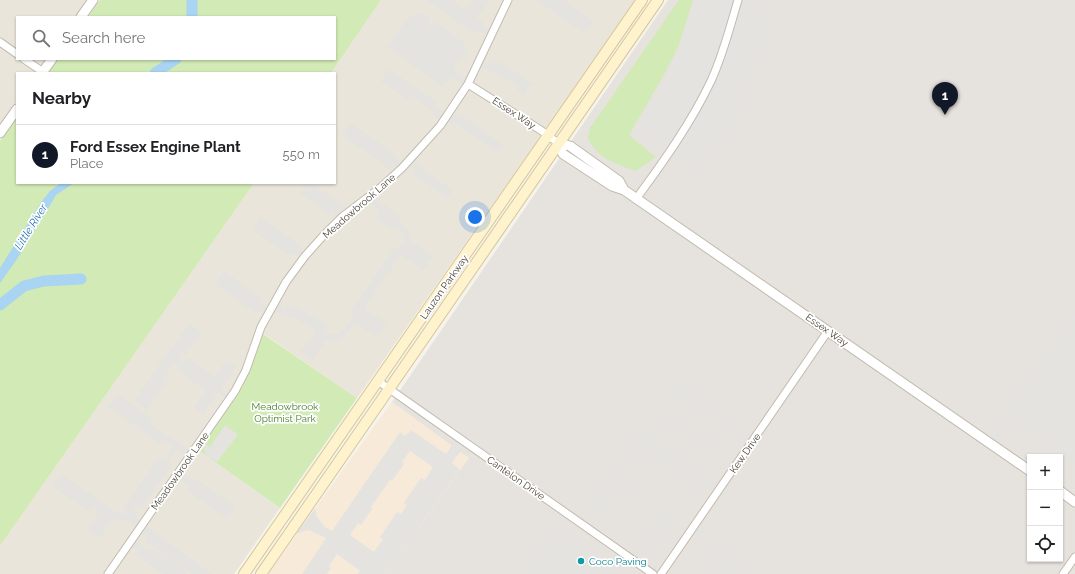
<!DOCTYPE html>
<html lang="en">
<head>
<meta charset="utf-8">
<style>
	:root { --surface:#fff; --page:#f6f6f6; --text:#202124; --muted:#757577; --line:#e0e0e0; --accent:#111827 }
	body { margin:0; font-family:Raleway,sans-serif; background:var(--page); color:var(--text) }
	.controls { position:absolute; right:12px; bottom:12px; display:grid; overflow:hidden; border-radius:0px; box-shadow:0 1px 3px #0004 }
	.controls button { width:36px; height:36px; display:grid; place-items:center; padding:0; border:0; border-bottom:1px solid var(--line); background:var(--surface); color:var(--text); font:20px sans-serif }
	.you { position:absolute; left:475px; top:217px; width:14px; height:14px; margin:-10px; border:3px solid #fff; border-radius:50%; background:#1a73e8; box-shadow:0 0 0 6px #1a73e833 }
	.badge { display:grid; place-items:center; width:26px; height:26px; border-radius:50%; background:var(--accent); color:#fff; font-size:13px; font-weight:700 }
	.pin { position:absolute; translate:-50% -33px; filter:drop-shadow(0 1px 2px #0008) }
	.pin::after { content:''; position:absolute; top:21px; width:14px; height:12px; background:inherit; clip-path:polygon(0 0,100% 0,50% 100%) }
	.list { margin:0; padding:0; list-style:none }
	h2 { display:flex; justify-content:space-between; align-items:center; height:52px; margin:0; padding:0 16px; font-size:17px }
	h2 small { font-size:13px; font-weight:400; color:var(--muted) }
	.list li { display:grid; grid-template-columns:26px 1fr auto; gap:12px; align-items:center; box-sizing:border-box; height:60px; padding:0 16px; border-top:1px solid var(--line) }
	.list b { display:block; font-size:15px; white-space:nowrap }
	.list p { margin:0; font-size:13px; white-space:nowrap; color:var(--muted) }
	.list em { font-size:13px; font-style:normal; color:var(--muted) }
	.icon { flex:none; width:22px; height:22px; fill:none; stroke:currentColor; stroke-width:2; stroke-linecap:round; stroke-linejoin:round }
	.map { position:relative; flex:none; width:1075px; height:574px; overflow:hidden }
	.search { position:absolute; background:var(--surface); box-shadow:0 1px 3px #0004; left:16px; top:16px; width:320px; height:44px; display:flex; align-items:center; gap:10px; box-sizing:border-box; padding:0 14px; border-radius:0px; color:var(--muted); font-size:15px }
	.panel { position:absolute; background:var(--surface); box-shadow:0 1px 3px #0004; left:16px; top:72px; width:320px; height:112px; border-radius:0px }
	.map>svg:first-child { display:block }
	.residential { fill:#eae5da }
	.commercial { fill:#f7ead8 }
	.industrial { fill:#e6e2dd; fill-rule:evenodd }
	.green { fill:#d2eab5 }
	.parking { fill:#e5e3e0; fill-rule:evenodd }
	.water { fill:#a9d4f2 }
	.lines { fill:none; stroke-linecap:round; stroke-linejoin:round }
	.river { stroke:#a9d4f2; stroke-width:11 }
	.minor-casing { stroke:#c2bbae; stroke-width:9 }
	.tertiary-casing { stroke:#c2bbae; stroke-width:11 }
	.secondary-casing { stroke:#d6c79b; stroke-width:12 }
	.minor { stroke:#fff; stroke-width:7 }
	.tertiary { stroke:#fff; stroke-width:9 }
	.secondary { stroke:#fff3cd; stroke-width:10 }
	.culture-dot { fill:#0f9aa8; stroke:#fff; stroke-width:1.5 }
	.labels { text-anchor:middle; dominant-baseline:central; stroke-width:3.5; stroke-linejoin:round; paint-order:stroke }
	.street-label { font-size:10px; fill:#4b4439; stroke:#fff }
	.park-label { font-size:10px; fill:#4a7f2a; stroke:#fff }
	.culture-label { font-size:10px; fill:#0d838f; stroke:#fff; text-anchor:start }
	.water-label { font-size:11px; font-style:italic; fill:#2e7ab2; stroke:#fff }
</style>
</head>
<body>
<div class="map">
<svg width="1075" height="574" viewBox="0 0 1075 574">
	<rect width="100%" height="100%" fill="#f6f3ec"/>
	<!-- residential -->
	<path class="residential" d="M0,0H89L77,17H17V59H48L38,73H17V103L0,127Z
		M381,0H636L357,398L264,334L247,374L198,450L280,508L234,574H0V546L254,183H335V73H331Z"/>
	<!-- commercial -->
	<path class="commercial" d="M392,402L469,458L385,574H268Z"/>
	<!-- industrial -->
	<path class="industrial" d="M668,0H1075V574H385L469,458L392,402ZM1030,457H1060V559H1030Z"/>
	<!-- green -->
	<path class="green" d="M100,0H381L331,73H48L58,59H335V17H88Z
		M679,0H693L679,45L664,75L629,135L656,157L636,171C614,163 600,160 588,139L590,128Z
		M17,117V183H254L0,546V141Z
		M263,334L357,398L280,508L198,450L247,374Z"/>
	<!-- parking -->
	<path class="parking" d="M427,0H452L465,10L472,0H490L477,18L483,22L481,26L486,28L490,29L487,34L476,30L473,33Z
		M536,0H563L594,21L585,34Z
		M695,0H744L775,10L757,72L731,130L700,178L633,132L660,89L682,43Z
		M416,13H423L429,18L430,24L431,26L434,21L466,44L463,49L468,50L466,59L461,58L454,68L456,73L464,77H468L463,86L461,83L452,78L449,79L443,87L387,47L407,19Z
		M484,60L493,65L495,61L510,68L533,84L524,96L516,91L519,87L505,78L481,67Z
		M389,69L437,102L434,107L445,112L439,121L437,118L433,114L434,112L413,98L409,100L380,81Z
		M452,115H461L504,145L498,153L456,124L447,123Z
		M351,123L396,155L397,160L403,162L397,168L394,166L391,170L342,135Z
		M416,160L421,168L453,190L448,198L412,174L415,170L410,165Z
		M307,183H311L346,207L342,210L344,212L338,217L334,211H331L329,214L300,194Z
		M374,197L382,207L386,204L400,216L398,219L408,230L410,240L433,257L423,271L401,255L364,309L387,324L377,337L355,323L343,338L336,341L327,339L313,361L300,352L316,330L298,320L274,311L278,304L285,309L289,304L314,316L329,325L324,332L332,335L338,334L343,330L353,316L350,312L395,247L399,249L405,240L401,230L398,229L395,232L375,217L380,212L369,201Z
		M261,217L299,244L301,250L304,252L299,257L293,252L290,256L252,230Z
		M224,271L260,297L259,300L262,304L268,306L265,313L258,311L256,313L215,284Z
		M1073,311L1075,313V465L1007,417L997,431L998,442L983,431L988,430L993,427Z
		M189,323L202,333L186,355L182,352L180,355V359L184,363L188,358L215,376L226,360L236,367L222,388L223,391L230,393L225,399L221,394L218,393L203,414L194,407L205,391L178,371L180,368L174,364L163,379L167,382L147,410L134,400Z
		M676,380L741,423L739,428L751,434L754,433L747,444L744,439L731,432L692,405L688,410L666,394Z
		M118,394L153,420L151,424L190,451L185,457L182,453L177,450L168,462L172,465L141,509L136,507L133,512L138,516L136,518L141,521L136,528L135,525L129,521L112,520L100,538L87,530L99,511L93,508L89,512L52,486L62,474L119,514H123L127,511L123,508L159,457L163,459L173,447L170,444L165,442L162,445L108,407Z
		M664,407L724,448L721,452L729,458L736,459L730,468L727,462L720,457H717L680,431L675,438L653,423Z
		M225,425L237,434V436L217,462L207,456L205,453L206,451L203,449H201L204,443L210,447Z
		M641,427L708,475L705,480L717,487L711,494L709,490L702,485L698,490L643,451L625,478L636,486L646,485L650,487L648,490L645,488L638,499L620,487L601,515L596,511L588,524L580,518L583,517L591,506L587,503Z
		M411,430L446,454L453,444L452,439L467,449H463L460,452L452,463L460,470L385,574H358L360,571L337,554L329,566L331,568L327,574H302L326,538L309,530L303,531L296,534L315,508L317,517L325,527L332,531L400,432L405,436ZM410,451L433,467L425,480L421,478L404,503L407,505L401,514L397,512L380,537L383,539L374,552L350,535L358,523L361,525L372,509L371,507L390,480L392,481L404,464L402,462Z
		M184,473L193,481L195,478L235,506L226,519L187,490L188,486L179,480Z
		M663,504L678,515L654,550L649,547L644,554L641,561L635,557L644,545L638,541Z
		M556,525L584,544L581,548L583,549L572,565L580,571L591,555L608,566L618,554L622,558L616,567L617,572L619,574H521Z
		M147,526L148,527L212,574H192L145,541L148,536L142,533Z
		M697,528L750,565L744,574H705L702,572L717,550L693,534Z
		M137,539L142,546L150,551L153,548L187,572L186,574H163L136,555L139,551L131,547Z"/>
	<!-- water -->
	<path class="water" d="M61,183H74L56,195L52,202L17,259L0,283V268L42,201L50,191Z"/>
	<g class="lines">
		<!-- river -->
		<path class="river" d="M192,0V17
			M155,73L176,59
			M0,305L24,286L44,281L81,279"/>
		<defs>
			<path id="minor" d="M0,42L17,54
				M24,59L43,72
				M468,84L542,131L558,143
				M636,199C664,161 691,123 711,81C723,55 730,27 738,0
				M378,381L653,574
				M108,574L235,391L246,370L261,327L286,282L305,256L323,236L342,217L380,188L402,168L440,126L468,84L508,0
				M661,574L828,331
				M1063,574L1075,557"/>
			<path id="tertiary" d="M81,17L93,0
				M42,73L52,59
				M0,133L17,109
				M558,143L563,154L612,186L624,190L1030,471
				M558,143L570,146L619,181L624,190
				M1060,491L1075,502"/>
			<path id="secondary" d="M244,574L642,0
				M261,574C394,383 525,190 658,0"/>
		</defs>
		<!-- minor casing -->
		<use href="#minor" class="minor-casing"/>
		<!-- tertiary casing -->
		<use href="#tertiary" class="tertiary-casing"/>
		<!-- secondary casing -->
		<use href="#secondary" class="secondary-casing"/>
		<!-- minor -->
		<use href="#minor" class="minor"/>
		<!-- tertiary -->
		<use href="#tertiary" class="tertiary"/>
		<!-- secondary -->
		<use href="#secondary" class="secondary"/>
	</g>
	<!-- markers -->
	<circle class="culture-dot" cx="581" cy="561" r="4"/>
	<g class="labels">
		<!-- street labels -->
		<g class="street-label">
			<text transform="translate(514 113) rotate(33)">Essex Way</text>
			<text transform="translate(359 206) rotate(-41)">Meadowbrook Lane</text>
			<text transform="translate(444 287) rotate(-55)">Lauzon Parkway</text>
			<text transform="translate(827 330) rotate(35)">Essex Way</text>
			<text transform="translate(745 453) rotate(-55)">Kew Drive</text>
			<text transform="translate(180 471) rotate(-55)">Meadowbrook Lane</text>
			<text transform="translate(516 478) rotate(35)">Cantelon Drive</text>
		</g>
		<!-- park labels -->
		<g class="park-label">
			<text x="285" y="406">Meadowbrook<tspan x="285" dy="12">Optimist Park</tspan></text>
		</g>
		<!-- culture labels -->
		<g class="culture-label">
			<text x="589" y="561">Coco Paving</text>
		</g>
		<!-- water labels -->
		<g class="water-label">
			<text transform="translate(31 227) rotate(-58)">Little River</text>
		</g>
	</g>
</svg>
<div class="controls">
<button>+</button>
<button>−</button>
<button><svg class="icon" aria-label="locate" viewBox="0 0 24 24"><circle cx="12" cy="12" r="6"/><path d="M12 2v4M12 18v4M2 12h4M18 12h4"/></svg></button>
</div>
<div class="you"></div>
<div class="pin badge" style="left:945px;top:115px">1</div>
<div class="search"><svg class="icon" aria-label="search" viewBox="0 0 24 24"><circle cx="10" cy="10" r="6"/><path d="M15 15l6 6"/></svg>Search here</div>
<section class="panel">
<h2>Nearby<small></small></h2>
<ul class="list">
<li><span class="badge">1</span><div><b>Ford Essex Engine Plant</b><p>Place</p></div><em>550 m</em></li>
</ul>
</section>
</div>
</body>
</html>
